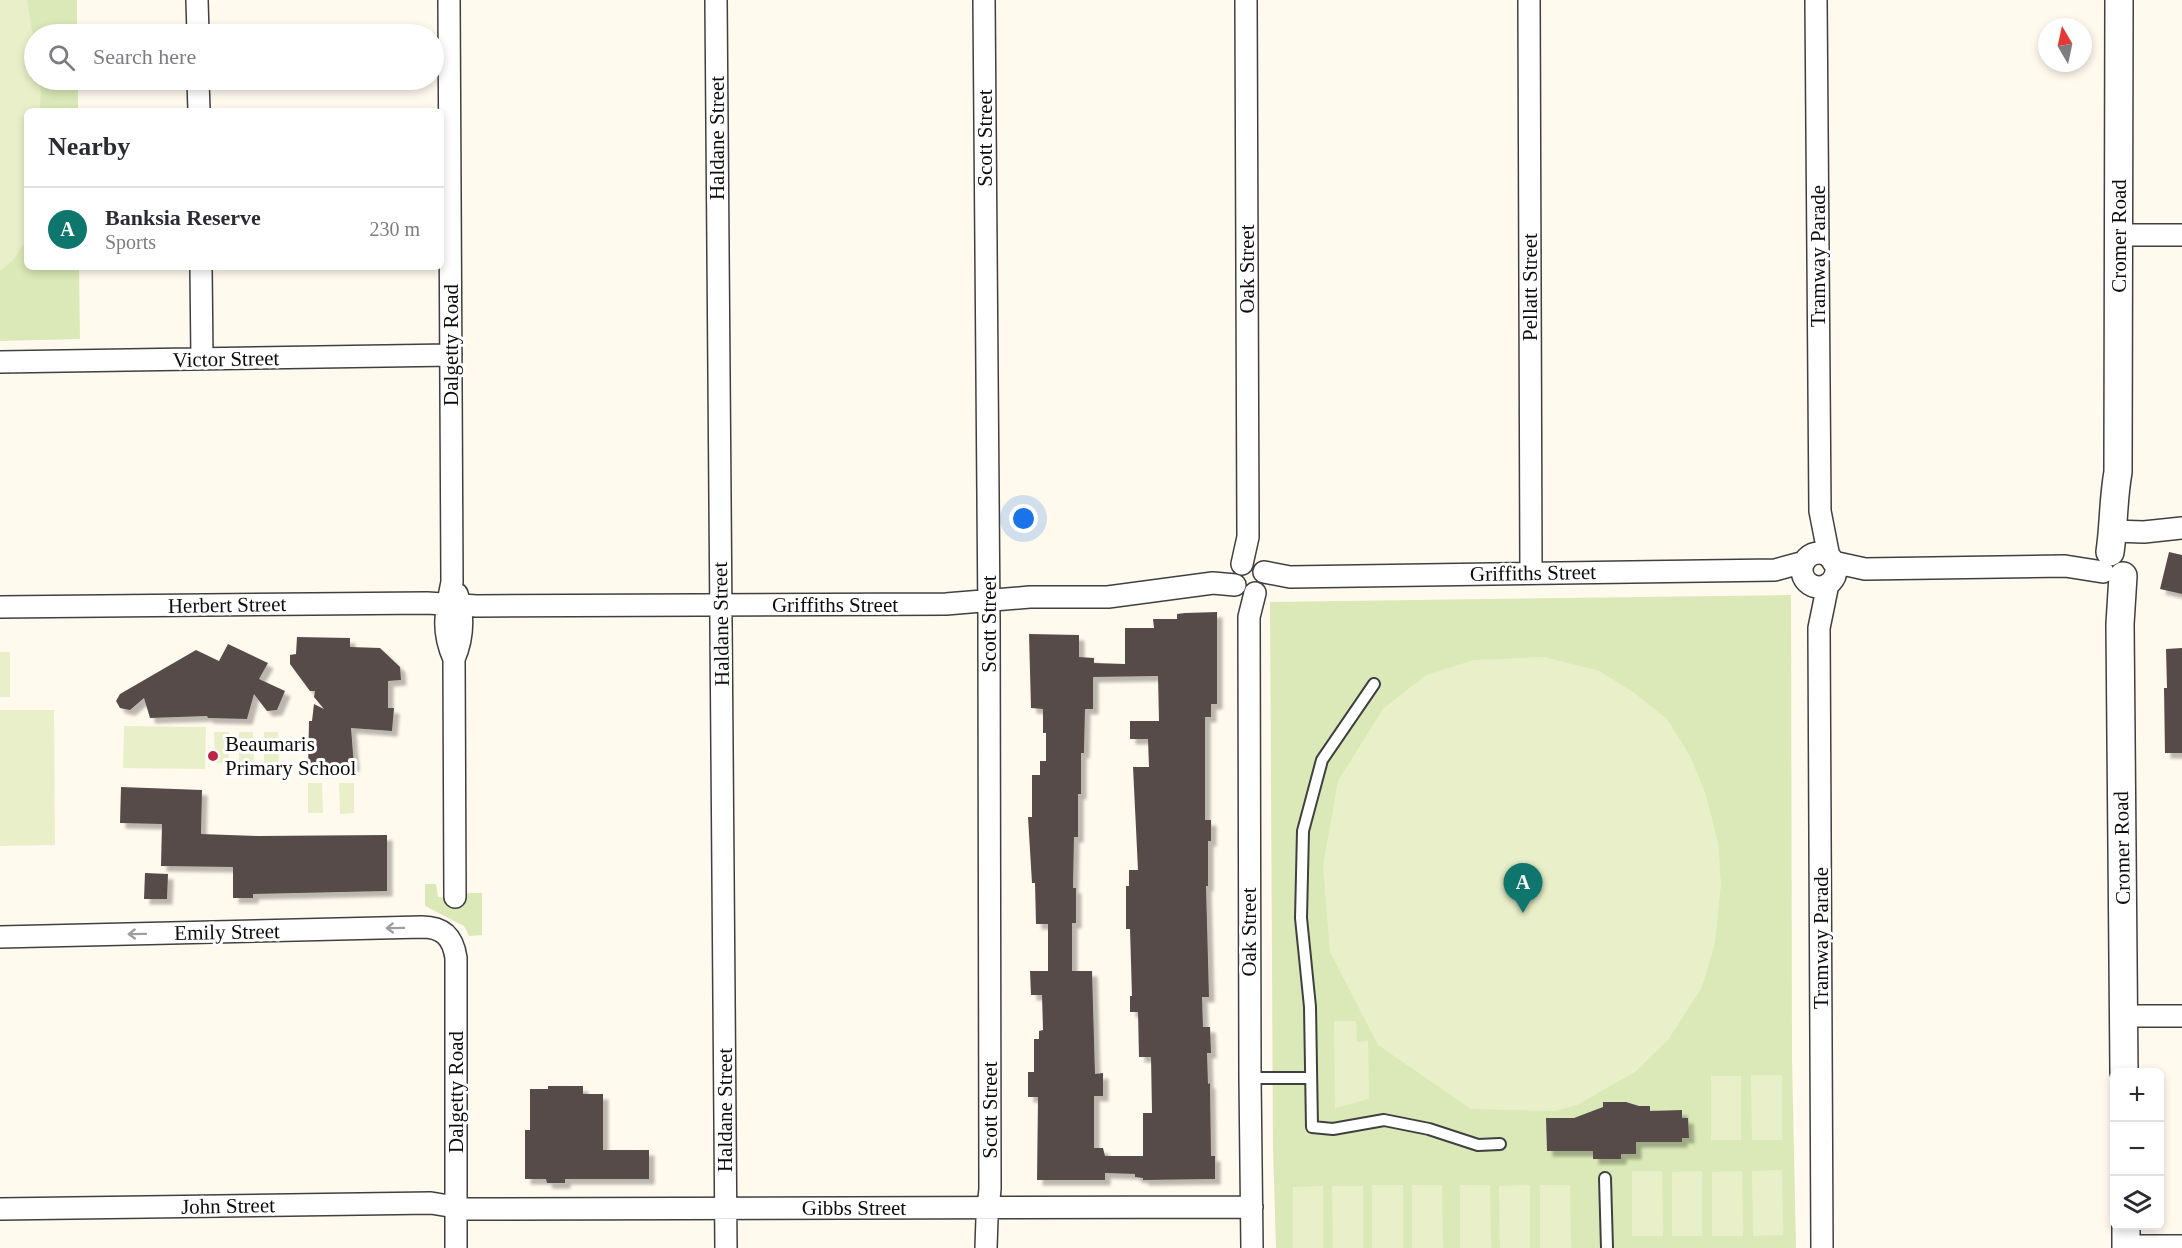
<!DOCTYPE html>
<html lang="en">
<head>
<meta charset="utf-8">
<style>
	:root { --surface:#fff; --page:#f7f7f7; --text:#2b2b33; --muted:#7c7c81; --line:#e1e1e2; --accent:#0f766e }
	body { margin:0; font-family:"Times New Roman",serif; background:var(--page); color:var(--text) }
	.controls { position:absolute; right:18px; bottom:18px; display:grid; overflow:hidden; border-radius:9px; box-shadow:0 3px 9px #0003 }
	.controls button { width:54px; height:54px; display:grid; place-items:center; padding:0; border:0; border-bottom:2px solid var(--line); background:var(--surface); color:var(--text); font:30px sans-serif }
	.compass { position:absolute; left:2038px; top:18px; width:54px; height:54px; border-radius:50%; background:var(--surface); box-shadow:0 3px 9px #0003; rotate:351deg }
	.you { position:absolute; left:1024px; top:519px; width:21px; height:21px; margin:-15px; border:4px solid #fff; border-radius:50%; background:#1a73e8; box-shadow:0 0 0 9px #1a73e833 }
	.badge { display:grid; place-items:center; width:39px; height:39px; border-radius:50%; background:var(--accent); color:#fff; font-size:20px; font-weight:700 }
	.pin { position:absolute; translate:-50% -50px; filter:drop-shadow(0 2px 3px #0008) }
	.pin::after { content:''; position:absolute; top:32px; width:21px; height:18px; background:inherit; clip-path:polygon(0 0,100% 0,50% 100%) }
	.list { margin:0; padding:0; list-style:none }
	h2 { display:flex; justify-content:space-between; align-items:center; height:78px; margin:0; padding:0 24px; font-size:26px }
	h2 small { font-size:20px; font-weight:400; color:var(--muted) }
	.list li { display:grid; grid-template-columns:39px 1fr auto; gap:18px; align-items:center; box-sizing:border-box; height:84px; padding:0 24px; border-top:2px solid var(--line) }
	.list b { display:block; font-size:22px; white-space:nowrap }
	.list p { margin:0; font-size:20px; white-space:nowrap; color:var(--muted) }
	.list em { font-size:20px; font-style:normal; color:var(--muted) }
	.icon { flex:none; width:33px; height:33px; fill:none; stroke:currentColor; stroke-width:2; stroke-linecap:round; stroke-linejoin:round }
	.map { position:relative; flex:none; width:2182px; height:1248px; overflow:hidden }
	.search { position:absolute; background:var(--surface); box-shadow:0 3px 9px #0003; left:24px; top:24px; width:420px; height:66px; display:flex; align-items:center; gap:15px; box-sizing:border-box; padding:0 21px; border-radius:33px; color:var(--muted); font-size:22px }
	.panel { position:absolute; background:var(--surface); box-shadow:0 3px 9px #0003; left:24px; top:108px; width:420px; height:162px; border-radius:9px }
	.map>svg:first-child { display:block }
	.green { fill:#dae9b7 }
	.pitch { fill:#e9f0c9 }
	.building { fill:#564c4a; fill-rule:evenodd; filter:url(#shadow) }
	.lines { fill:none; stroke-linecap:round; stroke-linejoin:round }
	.service-casing { stroke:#404040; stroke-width:14 }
	.minor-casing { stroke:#404040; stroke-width:24 }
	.tertiary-casing { stroke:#404040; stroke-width:30 }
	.service { stroke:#fff; stroke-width:10 }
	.minor { stroke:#fff; stroke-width:21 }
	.tertiary { stroke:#fff; stroke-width:27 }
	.oneway { stroke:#9e9e9e }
	.poi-dot { fill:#bd2546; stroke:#fff; stroke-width:2 }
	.labels { text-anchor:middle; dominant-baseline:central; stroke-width:6; stroke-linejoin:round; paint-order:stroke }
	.street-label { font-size:21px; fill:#0d0d0d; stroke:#fff }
	.poi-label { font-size:21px; fill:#0d0d0d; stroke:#fff; text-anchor:start }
</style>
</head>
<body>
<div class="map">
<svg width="2182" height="1248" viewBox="0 0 2182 1248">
	<defs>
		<filter id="shadow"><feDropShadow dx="5.5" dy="5.5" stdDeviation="1.5" flood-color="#0004"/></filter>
	</defs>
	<rect width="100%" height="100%" fill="#fff9ee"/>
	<!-- green -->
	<path class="green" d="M0,0H77V34H34V80H78V111H27V267H79L80,339L0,341Z
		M1791,595L1792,1060L1796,1248H1276L1273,1148L1270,602Z
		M425,884H436L438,897L453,898L465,893H482V935L469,936L464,926L425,906Z"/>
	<!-- pitch -->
	<path class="pitch" d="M0,0H27L34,42V80H41V82L40,111H27V239L13,260L0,271Z
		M0,652H10V697H0Z
		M1544,657L1599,671L1633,692L1667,719L1690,756L1706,795L1718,843L1721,884L1715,943L1702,987L1668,1040L1635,1072L1577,1105L1555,1111L1471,1109L1378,1045L1330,952L1323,866L1338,781L1383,709L1426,675L1474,660Z
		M0,710H54L55,845L0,846Z
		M124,726L206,727L205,769L123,768Z
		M214,732H229V763H215Z
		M239,732H253L254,763H239Z
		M264,732H278L279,763H264Z
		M308,783H322L323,813H308Z
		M339,783H354V813L340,814Z
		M1334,1021H1356L1357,1042L1368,1041L1369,1099L1335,1108Z
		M1751,1075H1782V1140H1752Z
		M1711,1076H1741V1140H1711Z
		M1782,1170L1783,1235L1753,1236L1752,1171Z
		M1632,1171H1662L1663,1236H1632Z
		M1702,1171V1236H1672V1172Z
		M1742,1171L1743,1236H1712V1172Z
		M1372,1185H1403V1248H1372Z
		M1412,1185H1442L1443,1248H1412Z
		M1460,1185H1490L1491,1248H1460Z
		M1530,1185V1248H1500L1499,1186Z
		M1540,1185H1570L1571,1248H1540Z
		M1323,1186V1248H1293V1187Z
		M1332,1186H1363V1248H1333Z"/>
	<!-- building -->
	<path class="building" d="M2169,552L2182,555V594L2160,589Z
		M1217,612V704H1211V717H1205V820H1211V841H1208V886H1206L1209,997H1202L1203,1027H1210L1211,1053H1207L1208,1084L1210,1083L1211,1156H1215V1179L1143,1180V1178L1135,1177V1174L1105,1173V1180H1037L1038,1097H1028V1072H1034V1039H1039V1031L1043,1030L1042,995H1031L1030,971H1048V924H1036L1035,883H1032L1028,817H1032V775H1040V761H1046V733H1043V709L1031,708L1029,634L1079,635V657L1094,658V663L1125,664V628H1154L1153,619H1177V614L1185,613ZM1158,676L1159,721H1130V739H1148L1149,767H1133L1138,870H1129V886H1126V929H1130L1132,996H1130V1012H1138L1139,1057H1151L1152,1113H1143V1156H1105L1103,1148H1094V1096H1103V1073L1095,1074L1092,971H1072V923H1076V888H1073L1074,837H1078V794H1081V753H1084V751L1085,709H1093V677Z
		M297,637L350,638V647L380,648L400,667L401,680L388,681V708H394L392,731L351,728L354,766H332V771L308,770L309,721H312L314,704L324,709L314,697L315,691H310L290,664V655L296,654Z
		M228,644L268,663L259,679L285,691L277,710L267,711L254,694L247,719L208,718L207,716L150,718L144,698L130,710L120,708L116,701L120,694L196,650L219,661Z
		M2182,648V753H2165L2164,688H2167L2166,649Z
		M121,787L202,790L201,834L258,836L387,835V891L253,894V898H233V867L161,866L162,824L120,823Z
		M145,873L168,874L167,899H144Z
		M548,1086H583V1094H603V1150H649V1179H565V1183H547L546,1179H525V1130H530V1089H548Z
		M1603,1102H1626L1639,1106H1650V1111L1682,1110V1118H1688L1689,1138H1682V1142H1636V1154H1621V1159H1593V1151H1547L1546,1118H1574L1603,1107Z"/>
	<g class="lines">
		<defs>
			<path id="service" d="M1374,684L1322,760L1303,831L1301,918L1310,1007L1312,1127L1333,1129L1384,1120L1429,1129L1478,1145L1500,1144
				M1250,1078H1311
				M1605,1178L1607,1248"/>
			<path id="minor" d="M197,0L198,34
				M449,0L452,582C446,612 441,630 454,659
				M716,0L726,1248
				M984,0L989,620L990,1189L987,1218L986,1248
				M1529,0L1531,573
				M1816,0L1820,511L1829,557
				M198,80L199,111
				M2119,235H2182
				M201,267L202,359
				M0,362L451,355
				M2113,531L2144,532L2182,528
				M1802 570a17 17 0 1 1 34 0a17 17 0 1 1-34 0Z
				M1833,562L1865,569L2065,566L2103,572
				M1242,564L1248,537L1246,0
				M1264,572L1290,577L1775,570L1804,562
				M0,607L427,603L477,606L946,604L1030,597H1108L1213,583L1235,585
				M455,897L454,659C463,638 464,616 457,594
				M0,937L422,927C443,927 453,937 456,958V1248
				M2124,1016H2182
				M0,1209L431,1203L467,1209L1252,1207
				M2126,1246H2182
				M1252,1248L1250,1078L1249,617L1255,593
				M1822,1248L1819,628L1828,584"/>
			<path id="tertiary" d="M2110,552C2114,525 2113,500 2118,472L2119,0
				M2123,576L2120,624L2124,1072
				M2126,1226V1248"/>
		</defs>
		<!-- service casing -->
		<use href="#service" class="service-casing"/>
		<!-- minor casing -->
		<use href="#minor" class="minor-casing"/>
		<!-- tertiary casing -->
		<use href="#tertiary" class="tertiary-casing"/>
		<!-- service -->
		<use href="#service" class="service"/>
		<!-- minor -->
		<use href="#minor" class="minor"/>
		<!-- tertiary -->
		<use href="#tertiary" class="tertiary"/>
	</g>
	<!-- one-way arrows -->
	<defs><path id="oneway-shaft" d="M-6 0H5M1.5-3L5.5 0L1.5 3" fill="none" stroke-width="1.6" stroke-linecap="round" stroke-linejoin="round" transform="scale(1.5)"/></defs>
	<g class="oneway">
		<use href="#oneway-shaft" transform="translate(395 928) rotate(179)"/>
		<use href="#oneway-shaft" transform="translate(137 934) rotate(179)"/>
	</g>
	<!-- markers -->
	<circle class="poi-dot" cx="213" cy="756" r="6"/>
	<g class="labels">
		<!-- street labels -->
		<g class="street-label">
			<text transform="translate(717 138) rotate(-90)">Haldane Street</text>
			<text transform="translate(985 138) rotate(-90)">Scott Street</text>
			<text transform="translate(2119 236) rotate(-90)">Cromer Road</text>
			<text transform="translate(1818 256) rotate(-90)">Tramway Parade</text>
			<text transform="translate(1247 269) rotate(-90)">Oak Street</text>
			<text transform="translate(1530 287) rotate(-90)">Pellatt Street</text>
			<text transform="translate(451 345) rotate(-90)">Dalgetty Road</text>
			<text transform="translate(226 359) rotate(-1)">Victor Street</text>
			<text transform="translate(1533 573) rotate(-1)">Griffiths Street</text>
			<text transform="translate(227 605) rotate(-1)">Herbert Street</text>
			<text x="835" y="605">Griffiths Street</text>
			<text transform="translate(721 624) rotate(-91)">Haldane Street</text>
			<text transform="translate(989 624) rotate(-90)">Scott Street</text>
			<text transform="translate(2122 848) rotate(-91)">Cromer Road</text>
			<text transform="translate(227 932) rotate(-1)">Emily Street</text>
			<text transform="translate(1249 932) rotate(-90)">Oak Street</text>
			<text transform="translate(1821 938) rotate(-90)">Tramway Parade</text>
			<text transform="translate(456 1092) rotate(-90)">Dalgetty Road</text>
			<text transform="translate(725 1110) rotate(-90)">Haldane Street</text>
			<text transform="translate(990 1110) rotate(-90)">Scott Street</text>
			<text transform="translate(228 1206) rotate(-1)">John Street</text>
			<text x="854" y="1208">Gibbs Street</text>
		</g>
		<!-- poi labels -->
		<g class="poi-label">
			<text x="225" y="744">Beaumaris<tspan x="225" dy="24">Primary School</tspan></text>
		</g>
	</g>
</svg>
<div class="controls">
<button>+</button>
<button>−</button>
<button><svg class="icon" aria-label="layers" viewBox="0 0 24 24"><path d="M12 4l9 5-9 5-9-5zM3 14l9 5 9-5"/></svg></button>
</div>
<svg class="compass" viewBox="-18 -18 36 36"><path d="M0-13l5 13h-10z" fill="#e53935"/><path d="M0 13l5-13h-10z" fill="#7c7c81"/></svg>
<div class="you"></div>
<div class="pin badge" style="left:1523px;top:913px">A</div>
<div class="search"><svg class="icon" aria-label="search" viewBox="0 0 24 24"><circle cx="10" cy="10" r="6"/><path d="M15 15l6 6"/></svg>Search here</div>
<section class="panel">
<h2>Nearby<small></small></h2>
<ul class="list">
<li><span class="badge">A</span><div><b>Banksia Reserve</b><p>Sports</p></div><em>230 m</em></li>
</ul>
</section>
</div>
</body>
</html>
